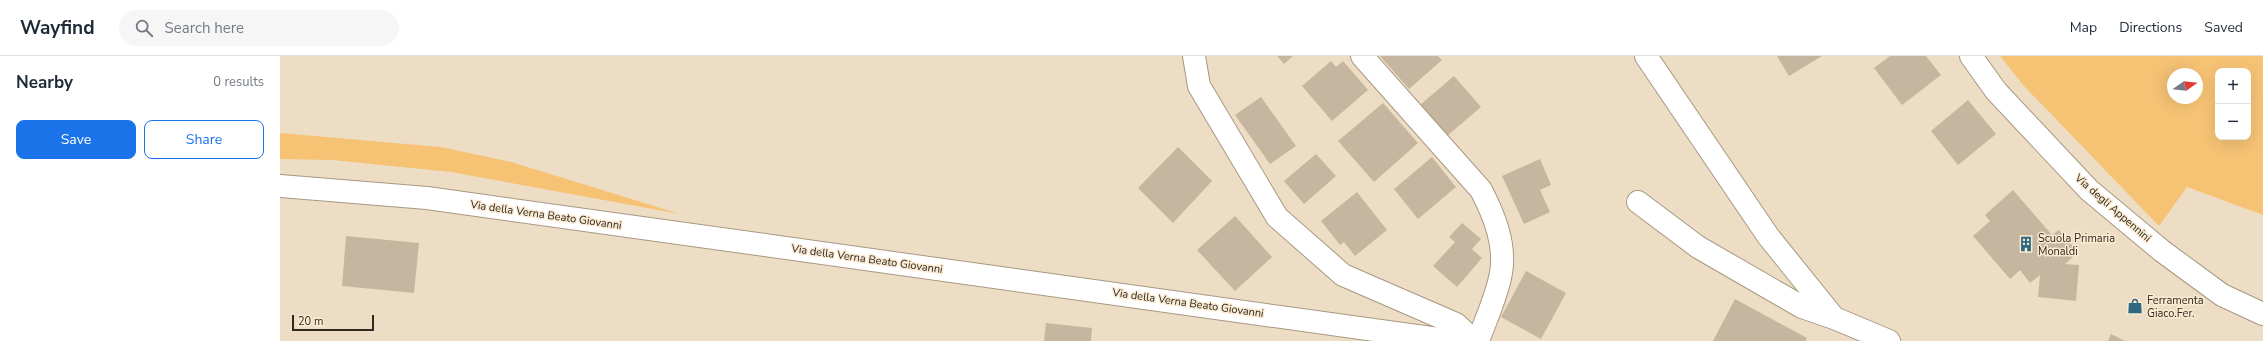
<!DOCTYPE html>
<html lang="en">
<head>
<meta charset="utf-8">
<style>
	:root { --surface:#fff; --page:#f6f6f7; --text:#1f2937; --muted:#747a83; --line:#e0e1e3; --accent:#1a73e8 }
	body { margin:0; font-family:"Nunito Sans",sans-serif; background:var(--page); color:var(--text) }
	.controls { position:absolute; right:12px; top:12px; display:grid; overflow:hidden; border-radius:8px; box-shadow:0 4px 16px #0002 }
	.controls button { width:36px; height:36px; display:grid; place-items:center; padding:0; border:0; border-bottom:1px solid var(--line); background:var(--surface); color:var(--text); font:20px sans-serif }
	.compass { position:absolute; left:1887px; top:12px; width:36px; height:36px; border-radius:50%; background:var(--surface); box-shadow:0 4px 16px #0002; rotate:76deg }
	.scale { position:absolute; left:12px; bottom:10px; width:82px; box-sizing:border-box; padding-left:4px; border:2px solid #2f2920; border-top:0; font-size:11px; line-height:14px; white-space:nowrap; color:#2f2920; -webkit-text-stroke:3px #fbead2; paint-order:stroke }
	.list { margin:0; padding:0; list-style:none }
	h2 { display:flex; justify-content:space-between; align-items:center; height:52px; margin:0; padding:0 16px; font-size:17px }
	h2 small { font-size:13px; font-weight:400; color:var(--muted) }
	.actions { display:flex; gap:8px; padding:12px 16px }
	.actions a { flex:1; padding:9px 0; border:1px solid var(--accent); border-radius:8px; text-align:center; font-size:14px; color:var(--accent) }
	.actions .main { background:var(--accent); color:#fff }
	.icon { flex:none; width:22px; height:22px; fill:none; stroke:currentColor; stroke-width:2; stroke-linecap:round; stroke-linejoin:round }
	.map { position:relative; flex:none; width:1983px; height:285px; overflow:hidden }
	header { display:flex; align-items:center; gap:24px; box-sizing:border-box; height:56px; padding:0 20px; background:var(--surface); border-bottom:1px solid var(--line) }
	header strong { font-size:19px }
	nav { display:flex; gap:22px; margin-inline-start:auto; font-size:14px }
	.search { width:280px; height:36px; background:var(--page); display:flex; align-items:center; gap:10px; box-sizing:border-box; padding:0 14px; border-radius:22px; color:var(--muted); font-size:15px }
	main { display:flex }
	aside { flex:1; background:var(--surface) }
	.map>svg:first-child { display:block }
	.green { fill:#f6c375; fill-rule:evenodd }
	.building { fill:#c6b69f }
	.lines { fill:none; stroke-linecap:round; stroke-linejoin:round }
	.street-casing { stroke:#a89882; stroke-width:24 }
	.secondary-casing { stroke:#a89882; stroke-width:24 }
	.street { stroke:#fff; stroke-width:22 }
	.secondary { stroke:#fff; stroke-width:22 }
	.labels { text-anchor:middle; dominant-baseline:central; stroke-width:3; stroke-linejoin:round; paint-order:stroke }
	.street-label { font-size:11px; fill:#2f2920; stroke:#fbead2 }
	.poi-label { font-size:11px; fill:#2f2920; stroke:#fbead2; text-anchor:start }
</style>
</head>
<body>
<header>
<strong>Wayfind</strong>
<div class="search"><svg class="icon" aria-label="search" viewBox="0 0 24 24"><circle cx="10" cy="10" r="6"/><path d="M15 15l6 6"/></svg>Search here</div>
<nav><a>Map</a><a>Directions</a><a>Saved</a></nav>
</header>
<main>
<aside>
<h2>Nearby<small>0 results</small></h2>
<ul class="list">
</ul>
<div class="actions"><a class="main">Save</a><a>Share</a></div>
</aside>
<div class="map">
<svg width="1983" height="285" viewBox="0 0 1983 285">
	<rect width="100%" height="100%" fill="#eeddc5"/>
	<!-- green -->
	<path class="green" d="M1720,0H1983V159L1907,131L1879,170L1743,29ZM1938,15H1968V81H1938ZM1893,18H1917V42H1893Z
		M0,77L161,91L231,106L400,158L171,116L52,104L0,103Z"/>
	<!-- building -->
	<path class="building" d="M997,0H1013L1004,8Z
		M1100,0H1158L1162,4L1129,33Z
		M1497,0H1542L1509,20Z
		M1610,0H1646L1661,19L1622,49L1594,12Z
		M1051,5L1056,11L1063,5L1088,34L1052,65L1022,30Z
		M1174,20L1201,51L1167,80L1140,49Z
		M981,41L1016,90L990,108L955,59Z
		M1688,44L1716,78L1678,109L1651,75Z
		M1103,47L1138,87L1094,126L1058,85Z
		M898,91L932,125L893,167L858,132Z
		M1036,98L1056,120L1024,148L1004,125Z
		M1152,101L1176,131L1138,163L1114,133Z
		M1260,103L1271,129L1260,134L1270,156L1244,168L1222,120Z
		M1733,134L1772,179L1779,174L1798,196L1785,208L1799,209L1796,245L1758,241L1760,219L1750,227L1740,214L1730,223L1693,180L1710,165L1705,159Z
		M1077,136L1107,174L1075,200L1064,186L1060,189L1041,165Z
		M955,160L992,201L955,235L917,194Z
		M1182,167L1201,183L1192,193L1202,202L1177,231L1153,210L1175,186L1169,181Z
		M66,180L139,187L134,237L62,230Z
		M1246,215L1286,237L1261,283L1221,261Z
		M1455,243L1527,282L1525,285H1433Z
		M766,267L812,272L811,285H764Z
		M1831,278L1845,285H1828Z"/>
	<g class="lines">
		<defs>
			<path id="street" d="M914,0L919,30L997,161L1063,219L1176,268L1194,285
				M1082,0L1201,134C1214,159 1226,188 1221,217C1217,240 1206,263 1198,285
				M1366,0L1488,180L1554,262L1609,285
				M0,130L147,142L1173,285
				M1358,146L1418,191L1522,251L1554,262"/>
			<path id="secondary" d="M1691,0L1716,35L1809,134L1882,195L1942,239L1983,258"/>
		</defs>
		<!-- street casing -->
		<use href="#street" class="street-casing"/>
		<!-- secondary casing -->
		<use href="#secondary" class="secondary-casing"/>
		<!-- street -->
		<use href="#street" class="street"/>
		<!-- secondary -->
		<use href="#secondary" class="secondary"/>
	</g>
	<!-- icons -->
	<defs>
		<symbol id="building-bare" viewBox="-9 -9 18 18"><path d="M-4-6H4V6H1V3H-1V6H-4ZM-2.5-4.3h1.7v1.8h-1.7ZM.8-4.3h1.7v1.8H.8ZM-2.5-1h1.7V.8h-1.7ZM.8-1h1.7V.8H.8Z" fill="#2e6981" stroke="#fbead2" stroke-width="2.5" paint-order="stroke"/></symbol>
		<symbol id="shop-bare" viewBox="-9 -9 18 18"><path d="M-5-2.5h2.3a2.7 3.5 0 0 1 5.4 0H5L5.5 6h-11ZM-1.5-2.5h3a1.5 2.3 0 0 0-3 0Z" fill="#2e6981" stroke="#fbead2" stroke-width="2.5" paint-order="stroke"/></symbol>
	</defs>
	<g fill-rule="evenodd">
		<use href="#building-bare" x="1735" y="177" width="22" height="22"/>
		<use href="#shop-bare" x="1844" y="239" width="22" height="22"/>
	</g>
	<g class="labels">
		<!-- street labels -->
		<g class="street-label">
			<text transform="translate(1833 152) rotate(41)">Via degli Appennini</text>
			<text transform="translate(266 159) rotate(8)">Via della Verna Beato Giovanni</text>
			<text transform="translate(587 203) rotate(8)">Via della Verna Beato Giovanni</text>
			<text transform="translate(908 247) rotate(8)">Via della Verna Beato Giovanni</text>
		</g>
		<!-- poi labels -->
		<g class="poi-label">
			<text x="1758" y="182">Scuola Primaria<tspan x="1758" dy="13">Monaldi</tspan></text>
			<text x="1867" y="244">Ferramenta<tspan x="1867" dy="13">Giaco.Fer.</tspan></text>
		</g>
	</g>
</svg>
<div class="controls">
<button>+</button>
<button>−</button>
</div>
<svg class="compass" viewBox="-18 -18 36 36"><path d="M0-13l5 13h-10z" fill="#e53935"/><path d="M0 13l5-13h-10z" fill="#747a83"/></svg>
<div class="scale">20 m</div>
</div>
</main>
</body>
</html>
